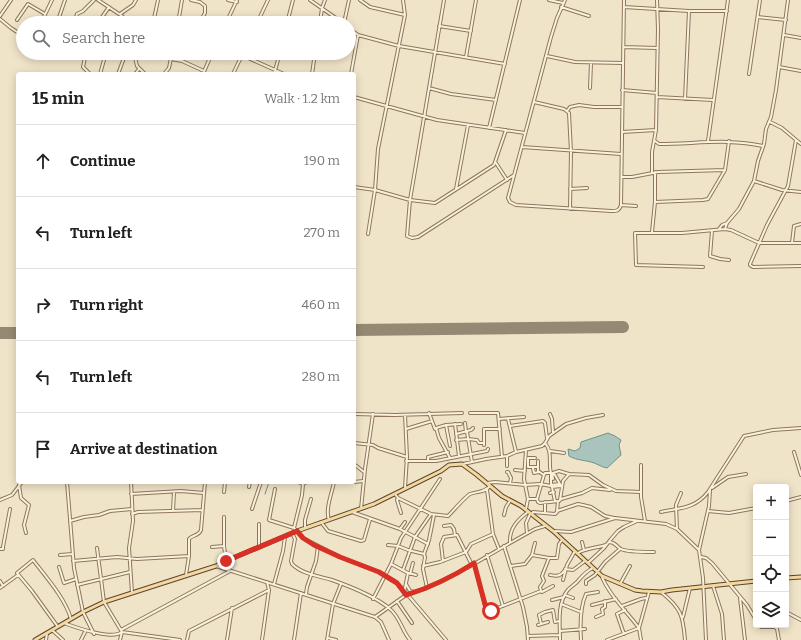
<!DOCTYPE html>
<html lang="en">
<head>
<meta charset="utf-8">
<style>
	:root { --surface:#fff; --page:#f6f6f6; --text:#222; --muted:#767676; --line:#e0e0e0 }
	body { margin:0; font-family:Bitter,serif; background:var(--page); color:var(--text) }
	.controls { position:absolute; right:12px; bottom:12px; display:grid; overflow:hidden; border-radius:4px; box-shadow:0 2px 10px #0003 }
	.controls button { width:36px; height:36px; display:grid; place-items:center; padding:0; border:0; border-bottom:1px solid var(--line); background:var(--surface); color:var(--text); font:20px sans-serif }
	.stop { position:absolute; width:12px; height:12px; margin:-9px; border:3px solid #d93025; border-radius:50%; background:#fff }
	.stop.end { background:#d93025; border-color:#fff; box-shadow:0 1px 4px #0008 }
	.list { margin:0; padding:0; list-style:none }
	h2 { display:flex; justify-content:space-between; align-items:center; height:52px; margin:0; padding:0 16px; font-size:17px }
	h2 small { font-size:13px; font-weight:400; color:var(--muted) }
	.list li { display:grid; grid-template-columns:26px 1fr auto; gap:12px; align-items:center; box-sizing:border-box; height:72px; padding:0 16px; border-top:1px solid var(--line) }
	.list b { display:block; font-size:15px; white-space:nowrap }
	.list em { font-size:13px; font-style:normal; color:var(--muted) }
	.icon { flex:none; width:22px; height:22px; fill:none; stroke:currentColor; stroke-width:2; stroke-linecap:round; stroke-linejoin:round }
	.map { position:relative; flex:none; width:801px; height:640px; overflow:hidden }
	.search { position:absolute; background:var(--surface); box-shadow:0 2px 10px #0003; left:16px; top:16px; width:340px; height:44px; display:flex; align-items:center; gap:10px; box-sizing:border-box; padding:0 14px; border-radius:22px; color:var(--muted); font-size:15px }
	.panel { position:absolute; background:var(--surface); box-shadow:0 2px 10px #0003; left:16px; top:72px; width:340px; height:412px; border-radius:4px }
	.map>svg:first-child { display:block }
	.water { fill:#a9c4bc; stroke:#6f938a }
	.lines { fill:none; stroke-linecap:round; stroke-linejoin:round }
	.stream { stroke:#6f938a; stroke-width:1 }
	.runway { stroke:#968974; stroke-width:12 }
	.minor-casing { stroke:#8d765c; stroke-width:4 }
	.major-casing { stroke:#5b4430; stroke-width:5 }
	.minor { stroke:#faf1dc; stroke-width:2 }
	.major { stroke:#f3d9a0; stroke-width:3 }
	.route { stroke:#d93025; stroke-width:5 }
</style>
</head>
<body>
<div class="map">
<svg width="801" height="640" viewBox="0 0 801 640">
	<rect width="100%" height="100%" fill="#f0e4c8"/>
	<!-- water -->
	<path class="water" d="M608,433L615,436L621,440L619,445L621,455L607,468C601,467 596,463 591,462C583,460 576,460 569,456L568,449L575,451L580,448L581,442Z"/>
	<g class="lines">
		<!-- stream -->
		<path class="stream" d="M265,494L269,482"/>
		<!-- runway -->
		<path class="runway" d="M354,330L623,327
			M0,333H18"/>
		<defs>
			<path id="minor" d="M98,0L122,16L127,23
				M191,0L200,2L205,6V13L199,23
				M228,0L237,2
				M310,0L343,23
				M360,0L370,7L405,15
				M444,0L410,200L407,236L412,238L418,237L514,175
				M549,0L563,3
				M565,0L557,18L551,37L508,198L510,202L516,205L611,211C617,211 619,211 621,205L624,0
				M788,0L776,90L771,117L766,129L764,144L758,161L754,181L782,190L801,192
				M561,7L589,16
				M624,7L689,11H727
				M120,14L133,5L136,0
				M0,16L11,0
				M758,17L786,20
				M0,19L11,28L23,36
				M17,20L28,4L45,14
				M41,23L52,0
				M57,23L65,0
				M74,23L77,14L83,11L94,0
				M98,23L109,7
				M153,23L158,0
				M178,23L182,0
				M226,23L237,0
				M257,23L268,0
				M287,23L293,0
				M320,23L322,8L325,0
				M344,23L349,0
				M439,26L471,31
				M349,28L358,35L399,46L505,64
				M784,35L801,38
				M623,47L657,48
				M86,53L83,67L90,74
				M134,53L137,66L145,74
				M237,53L284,74
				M547,56L575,62L623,63
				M466,57L476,0
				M171,59L182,61L204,71
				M779,67L801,71
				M100,74L106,53
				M118,74L124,58L129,53
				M135,74L139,69
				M164,74L169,68L172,53
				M203,74L212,53
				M233,74L243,53
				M274,74L280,53
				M312,74L315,53
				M351,74L358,35
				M749,74L760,0
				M429,88L451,94L496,100
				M590,88L591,63
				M622,90L657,93
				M354,97L437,120L525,133
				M657,97L713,100
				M685,99L689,11
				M534,102L564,109L569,113L571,152L570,209
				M567,111L570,107L579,105L594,107H622
				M770,122L782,128L801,144
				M489,128L520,0
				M622,132L656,130
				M796,140L788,186L767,225L750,264V265L753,267L801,266
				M655,141L659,144C695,144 728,138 763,146
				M708,141L728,0
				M522,147L621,154
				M496,163L507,180
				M652,173V152L656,130L658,29L657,0
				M622,177H632L658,172L725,170L729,141
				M354,187L375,190L410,200L435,203L494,165L506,130
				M456,189L468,125
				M570,189L587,188
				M655,202L703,200L708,199L725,170
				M621,205L636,206
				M719,229L722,225L727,223
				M725,229L727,223L739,209L754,181
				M712,231L710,256L720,259L729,260
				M652,232L655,202V172
				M368,234L375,190L378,149L405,15L403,0
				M792,243L794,226L801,224
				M703,267L636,265L635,233H682L725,229L731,230L759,243H801
				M429,413L435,429L436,428L439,438L450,458
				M470,413H498L502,457
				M354,414L395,415L462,413
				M550,414L552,419L553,433
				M405,415L407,457
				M499,419L524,417
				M508,419L516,452
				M465,423L466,432
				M455,424L459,456
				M510,426L543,421L545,423L547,438
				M436,428L446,425
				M406,429L432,421
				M484,429V445
				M484,429H500
				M467,432L472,462
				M456,434L471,430L473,428
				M456,440L468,439L477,440L479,443H484
				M354,443L373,445L378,448L407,457L405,488
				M545,443C553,452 548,463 551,473L555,475L561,486L552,487
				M450,446L446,425L461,424
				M550,451L564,453
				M794,452L801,475
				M507,456V466
				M535,458H528V467H538
				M406,461H436L487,451L488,449
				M428,461V457L448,452
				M538,461V471L544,475
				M354,464L364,472
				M463,464L486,459L507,456L516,452L542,446L545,443L549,436L566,424L586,418L603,415
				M641,465V497L645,521
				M533,468L534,473L539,472
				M515,470L525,471
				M507,472H508L511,478L510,483
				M553,473L559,471L569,474
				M552,474L553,479
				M67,482L74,568L83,612L94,634
				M131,482L133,521L129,548L132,593
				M298,482L303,484L307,482
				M354,482L363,481
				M487,483L495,482L525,485L540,484L551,486
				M19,485L21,498L29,505L24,525L26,533
				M551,485L560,484
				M249,487L250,482
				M712,488L728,477L746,474
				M275,489L269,520L294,528L303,538L340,557L379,572L393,580L401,587L446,640
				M487,490L493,534L499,549
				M224,492L225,482
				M550,493L554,492
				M131,494L181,491L204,493
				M395,494L398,498L397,500L401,513
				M398,498L431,514L448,516C452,512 466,496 470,494C478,491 484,493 490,486
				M528,499H537L544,475L545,473H551V483L555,501
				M537,499L538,502L540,503L559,501L561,499L582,493L592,488L610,490
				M0,500L12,495L22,482
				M560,500L563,481L569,474L589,475L603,485L616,491L641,492
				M786,501L801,497
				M252,509L261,482
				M361,509L365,469L373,414
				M526,509L528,499L524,479L526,450
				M173,511L174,492
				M557,511L578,504L583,505L591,507L605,516L614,518
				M708,511L729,513L756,508
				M352,512L400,529L428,544
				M661,512C679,508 695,509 708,492L744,436L773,430L801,428
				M545,513V502
				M132,514L138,512L202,510
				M532,514L533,512L555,514L557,512L558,501
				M504,515L506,507L510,501
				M224,517V546L226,561
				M329,520C325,509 332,493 334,482
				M70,521L84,517L99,515L110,511L132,509
				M321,522L328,531L361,541L364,540L370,519
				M259,524V546
				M444,526L451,525L454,529L455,535
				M294,528L302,495L303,484
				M305,528V520L311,499
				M400,529L405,522
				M677,529L676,505L681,493
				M554,531L571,532L615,518L666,524L677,529L699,550L703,578L706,640
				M292,533L295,539L291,561L292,564C302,574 318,576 332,580C349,586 376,597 390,609C400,617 402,631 410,640
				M527,533L526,523L530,514
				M582,542L584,550
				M609,542C615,542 616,546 621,549C627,552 646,552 654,552
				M510,543C509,529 517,520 528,512
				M388,545L398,546L408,550L424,554L425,557L423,569L427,588
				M504,546L523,607L527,627L528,640
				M212,547L224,546
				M97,548L104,602L122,632L180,640
				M0,549H3V547L10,509
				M699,550L709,506L710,490
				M578,553C586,548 597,548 606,545
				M424,554L429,540L434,515
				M60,555L73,554
				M487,555L503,606
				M532,555L549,558H557L559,544L562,540
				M701,557L706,558L712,563L747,605L756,620
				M73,561L117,557L137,559L189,556
				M443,561L441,544L444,537L457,535L472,565
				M589,562L604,548L611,539L618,531L624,527L637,521
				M474,563L487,612L541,591L542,592L553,586
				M391,564L408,573L404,593
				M216,566L375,617L381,622L389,640
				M423,566L440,562L466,552L471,544L493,534
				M511,566L525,564L532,555L535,543
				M59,567L64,583L76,579
				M565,569L573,570L585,561
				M403,570L415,537L431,514
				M409,573L416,575
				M410,574L413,563
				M186,575L189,556V539C192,535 199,536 201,530L205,482
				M550,575C556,576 560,577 564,571
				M602,577C610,596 627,612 639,628L607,640
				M563,580L567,565L575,551
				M0,581L3,586
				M274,584L283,551L285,537
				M406,584L410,591L414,592
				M586,584V581L595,575L605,562L620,549
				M620,584L630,566
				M77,585L130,572
				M713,586L722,614L724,640
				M0,588L18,575
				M541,591L540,587L544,581L542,576L549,558
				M661,592C681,608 683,615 685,640
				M306,594L307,587L316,561L318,546
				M565,595L573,598
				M740,598L745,640
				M373,599L391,564L401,538L440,479
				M552,600L564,597
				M397,601L412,623
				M561,604L581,612
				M592,605L616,599
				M622,606L641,599L646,598
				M553,610L555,622L559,621
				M786,612L801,620
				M375,617L406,595L427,588L467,568L510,543L535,529L545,526
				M596,617L603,614L602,609L605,607V601
				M683,617L690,588
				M64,623C77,628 112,640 122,632L120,640
				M541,624L539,615L545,612L553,610
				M538,625L548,622
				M759,625L761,627H775L777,629L779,640
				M58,627L32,591L17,573L33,560C46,577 65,598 71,619
				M52,630L63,640
				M121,630L230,571
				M560,631L585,629
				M624,634L617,614L625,610
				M528,636L560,635
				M328,638L336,640
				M46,640L47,633
				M81,640L85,632
				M187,640L189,631L269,590L267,582
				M227,640L232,608
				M262,640L269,590
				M294,640L301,593
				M327,640L333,604L341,584
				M560,640C560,623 557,605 567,591C570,587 574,585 577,582C582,576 586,571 593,568
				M581,640C580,625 580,607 586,594L598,592
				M641,640L639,628L649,592"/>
			<path id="major" d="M786,578L801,577
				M35,640L83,612L104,602L216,566L226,561L297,531L374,504L441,471L449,465L462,464L477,475L502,496L521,506L553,531L602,576L635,590L642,591L661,592L672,590L756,581"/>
		</defs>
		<!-- minor casing -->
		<use href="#minor" class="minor-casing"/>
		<!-- major casing -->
		<use href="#major" class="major-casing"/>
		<!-- minor -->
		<use href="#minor" class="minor"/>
		<!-- major -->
		<use href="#major" class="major"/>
	</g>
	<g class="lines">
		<!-- route -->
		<path class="route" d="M226,561L297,531L303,538L314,545L340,557L379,572L392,580L397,583L406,595C429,588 454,576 474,563L487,612L491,611"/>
	</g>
</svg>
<div class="controls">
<button>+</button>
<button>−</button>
<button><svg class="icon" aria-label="locate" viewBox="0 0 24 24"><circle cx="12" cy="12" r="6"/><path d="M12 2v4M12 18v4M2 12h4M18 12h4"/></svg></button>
<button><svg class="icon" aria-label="layers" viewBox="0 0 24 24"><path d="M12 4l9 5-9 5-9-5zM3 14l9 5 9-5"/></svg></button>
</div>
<div class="stop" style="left:491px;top:611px"></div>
<div class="stop end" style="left:226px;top:561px"></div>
<div class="search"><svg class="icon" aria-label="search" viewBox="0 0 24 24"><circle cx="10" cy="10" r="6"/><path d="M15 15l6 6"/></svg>Search here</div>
<section class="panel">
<h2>15 min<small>Walk · 1.2 km</small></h2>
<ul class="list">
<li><svg class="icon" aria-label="ahead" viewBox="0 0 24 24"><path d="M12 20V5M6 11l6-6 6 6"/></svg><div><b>Continue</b></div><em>190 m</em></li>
<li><svg class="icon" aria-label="left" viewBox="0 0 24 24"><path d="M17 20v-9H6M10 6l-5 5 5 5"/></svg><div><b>Turn left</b></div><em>270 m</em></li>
<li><svg class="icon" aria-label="right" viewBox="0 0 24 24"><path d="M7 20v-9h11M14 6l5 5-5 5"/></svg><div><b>Turn right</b></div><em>460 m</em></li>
<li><svg class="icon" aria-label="left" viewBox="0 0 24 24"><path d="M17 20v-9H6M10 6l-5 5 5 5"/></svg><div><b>Turn left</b></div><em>280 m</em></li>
<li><svg class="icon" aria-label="arrive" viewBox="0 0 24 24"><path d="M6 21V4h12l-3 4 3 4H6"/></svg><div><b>Arrive at destination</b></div></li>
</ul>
</section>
</div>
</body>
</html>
